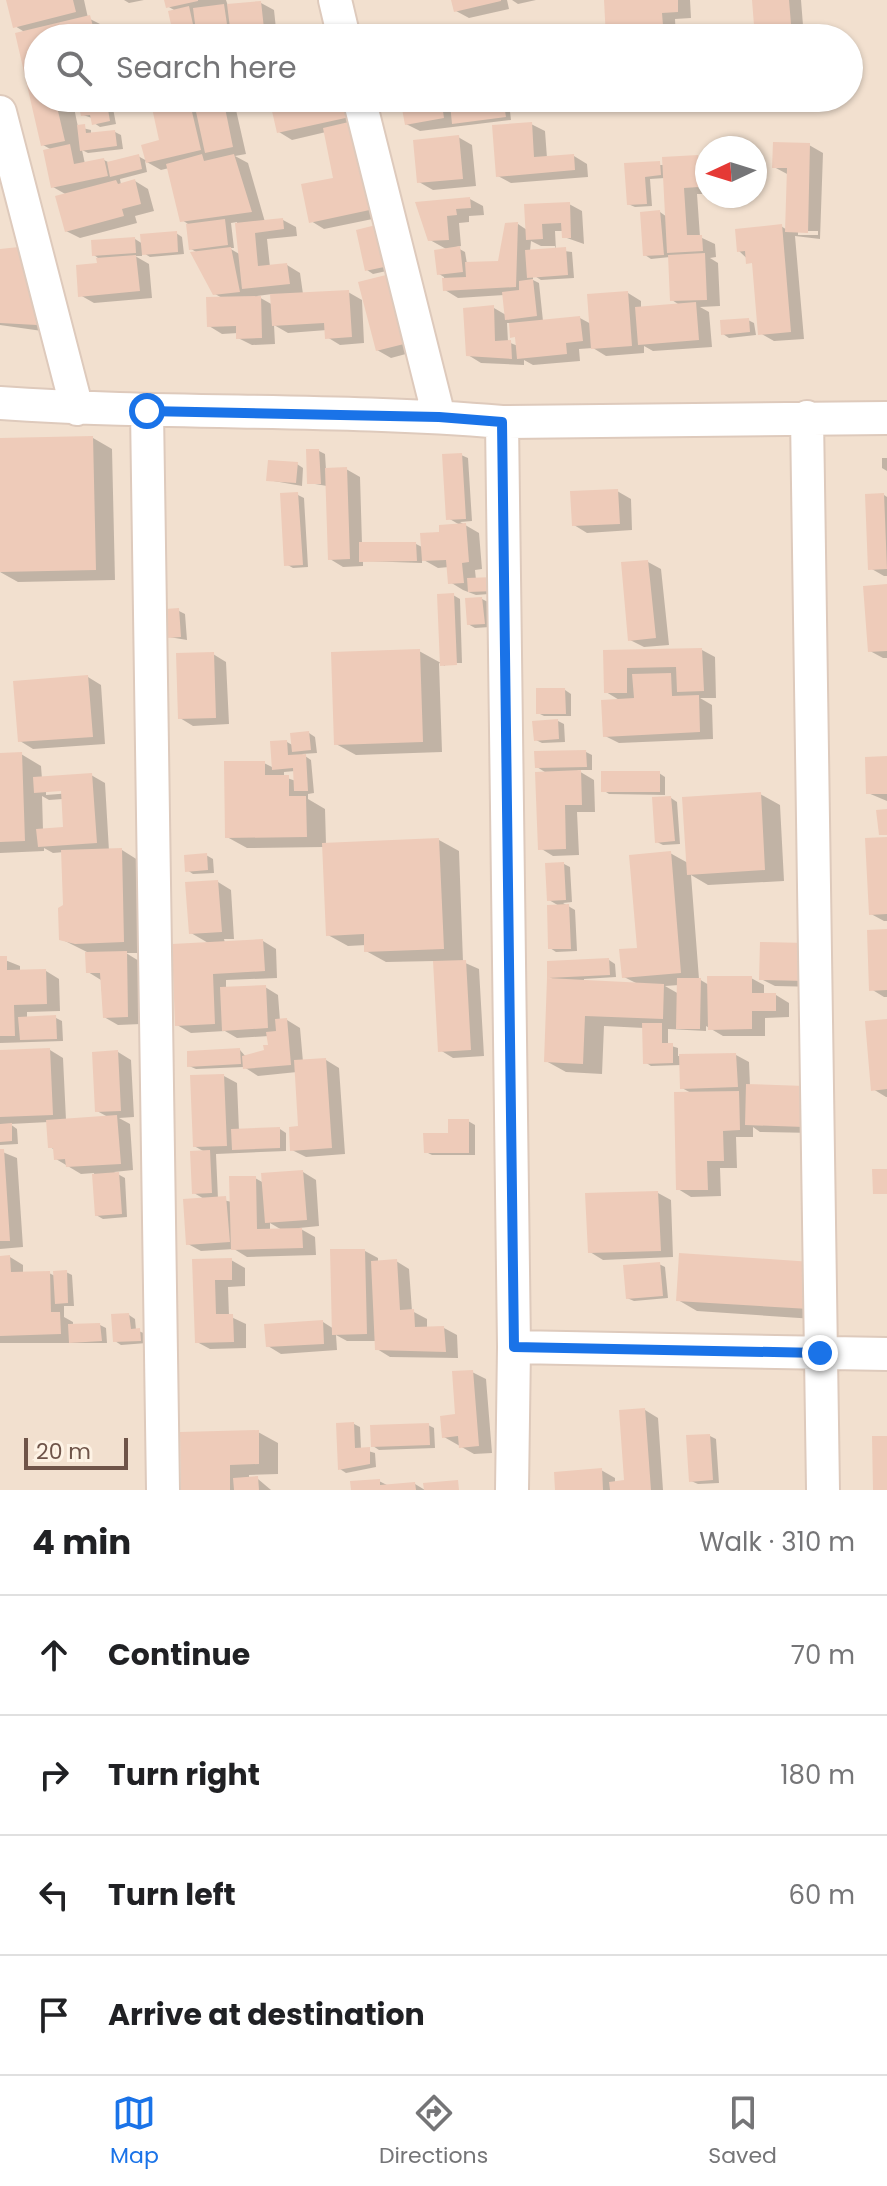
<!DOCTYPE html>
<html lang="en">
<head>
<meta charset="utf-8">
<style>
	:root { --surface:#fff; --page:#f2f2f2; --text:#202124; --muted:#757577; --line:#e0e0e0; --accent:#1a73e8 }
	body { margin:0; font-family:Poppins,sans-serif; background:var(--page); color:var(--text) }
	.compass { position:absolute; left:695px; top:136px; width:72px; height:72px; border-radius:50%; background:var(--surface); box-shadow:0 2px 6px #0004; rotate:266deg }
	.scale { position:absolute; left:24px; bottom:20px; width:104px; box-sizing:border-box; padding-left:8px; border:4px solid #6f5449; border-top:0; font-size:22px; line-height:28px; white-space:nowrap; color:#6f5449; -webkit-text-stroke:6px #fef3e5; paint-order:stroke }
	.stop { position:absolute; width:24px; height:24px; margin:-18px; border:6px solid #1a73e8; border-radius:50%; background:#fff }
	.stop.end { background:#1a73e8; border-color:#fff; box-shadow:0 2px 8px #0008 }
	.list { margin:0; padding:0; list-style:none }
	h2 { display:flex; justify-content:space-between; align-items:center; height:104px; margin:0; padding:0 32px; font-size:34px }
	h2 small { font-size:26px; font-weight:400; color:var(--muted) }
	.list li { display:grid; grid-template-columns:52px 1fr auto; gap:24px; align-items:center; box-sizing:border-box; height:120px; padding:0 32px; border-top:2px solid var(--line) }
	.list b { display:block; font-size:30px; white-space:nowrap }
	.list em { font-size:26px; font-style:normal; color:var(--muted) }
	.icon { flex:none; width:44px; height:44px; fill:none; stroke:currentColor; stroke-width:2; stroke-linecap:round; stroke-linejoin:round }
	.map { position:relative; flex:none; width:887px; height:1490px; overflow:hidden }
	.search { position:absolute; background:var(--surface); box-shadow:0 2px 6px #0004; left:24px; right:24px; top:24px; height:88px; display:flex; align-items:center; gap:20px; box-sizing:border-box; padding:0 28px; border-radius:44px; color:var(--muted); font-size:30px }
	.sheet { height:584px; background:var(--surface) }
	nav { display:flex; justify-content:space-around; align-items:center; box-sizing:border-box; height:112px; border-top:2px solid var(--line); background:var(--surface); font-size:22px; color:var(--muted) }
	nav a { display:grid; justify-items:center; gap:4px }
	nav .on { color:var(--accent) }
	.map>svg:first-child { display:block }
	.residential { fill:#f2e0cf; fill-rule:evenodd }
	.shadow { fill:#0003; fill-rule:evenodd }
	.building { fill:#eecbb9 }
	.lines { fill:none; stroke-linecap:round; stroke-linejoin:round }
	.minor-casing { stroke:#decabc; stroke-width:36 }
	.minor { stroke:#fff; stroke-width:32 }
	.route { stroke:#1a73e8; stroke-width:10 }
</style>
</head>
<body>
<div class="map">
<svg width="887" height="1490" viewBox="0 0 887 1490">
	<rect width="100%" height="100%" fill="#fbefe0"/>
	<!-- residential -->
	<path class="residential" d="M0,0H887V1490H0ZM38,38H849V98H38ZM707,148H755V196H707Z"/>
	<!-- shadow -->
	<path class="shadow" d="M8,0H84L88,18L110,29L112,38H38V98H72L78,127L91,130V135L115,132L121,135L123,149L88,153L82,150L85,164L104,160L110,163L138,156L147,161L162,142L164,108L155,98H172L173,105L189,102L196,106L201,98L234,101L246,154L235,156L248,163L265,222L283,220L296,227L297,236L267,239L270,267L287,265L300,273L303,294L348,292L362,300L364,343L340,345L327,337V330L288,333L274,325L275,344L252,345L238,338V333L222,334L209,326L224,299L215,294L198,253L191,249L188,224L182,220L169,168L161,170L145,161L147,172L120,179L121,185L135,181L148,189L154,211L135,216L137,223L80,238L66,231L67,195L53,187L52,150L43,145L26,33L15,26ZM237,222L241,255L229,248H234L231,223ZM272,294L273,305L257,296Z
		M124,0H144L129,3Z
		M166,0H226L228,6L261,3L274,10L277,38H176V11L167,6Z
		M453,0H507L509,9L469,18L456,11Z
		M512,0H536L518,4Z
		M606,0H690L691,18L675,19L676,38H608Z
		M754,0H801L804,38H757Z
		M79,98H111L116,124L100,127L94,123L92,118L83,115Z
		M271,98H357L392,215L324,229L311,221L335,179L326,132L292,140L279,132Z
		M402,98H452L453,106L503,100L509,103L511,120L420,131L406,124Z
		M531,124L545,131L547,158L574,156L587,164L588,177L511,183L498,176Z
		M458,137L472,145L476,186L433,190L419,182Z
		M809,145L823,153L820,239L795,236L804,339L774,341L760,333L755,266L739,251L781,226L787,230L789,175L774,167ZM798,231H818V235H798Z
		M697,157L707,163V194H697L700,237L715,244L716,257L710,258L718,263L720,306L700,307L709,312L712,347L653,351L644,346V353L606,356L593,348L579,349L580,361L533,365L524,360V365L481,363L468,355L494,308L506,315L504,295L458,298L445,290L444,277L439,274L448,250L430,240L417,203L470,199L483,206L484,215L469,216V222L459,223L461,246L456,247L465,252L467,264L500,263L518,224L527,230L569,204L582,211L584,244L564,237V231H555L556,250L572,252L574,278L541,280L533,275V280L539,283L543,321L580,318L591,324L628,293L641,301V309L681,306L672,300L670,257L651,259L645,255L660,212L667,217L665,178L650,179L652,206L635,207L628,204L626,165H664ZM531,241L541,246H555L556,250L530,251ZM507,323H511L518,346L508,342Z
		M359,231L400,268L373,274L367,270Z
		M176,233L182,237L184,254L150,257L142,252V256H135L149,264L152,298L94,303L80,295L99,265L98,258L94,255L135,239L143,244Z
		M0,251L32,257L49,332L0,325Z
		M411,282L428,348L391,358L377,350Z
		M748,320L754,323L756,335L729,338L723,334Z
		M93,438L112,449L115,580L18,582L0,572V440Z
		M319,451L325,454L326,470L346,469L360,477L362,544H416L424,548L460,525L448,518L461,455L468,458L472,521L460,522L479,533L482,569L475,570L476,580L502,593L476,595L463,590L450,582L449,567L438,568L422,559V563L363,561V566L343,567L330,559L327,486L309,483Z
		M882,458H887V471L882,468Z
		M297,464L303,468L302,486L268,480Z
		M617,491L631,499L632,530L587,533L574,525Z
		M298,495L304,498L308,567L293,568L286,564Z
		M884,495L887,497V576H884L870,568Z
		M648,562L661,569L669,645L644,647L630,640Z
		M887,586V658H883L870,651Z
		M453,595L460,599L462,663H445V666L439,663L442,752L356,755L336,744L419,651L441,663Z
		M482,599L488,602L490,627L475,628L468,624Z
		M179,611L185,614L187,640L169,637Z
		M702,650L715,657L716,698H700L712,705L713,739L619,743L605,736L621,701L606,692L605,652Z
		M213,654L226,662L229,724L193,726L180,718Z
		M88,677L101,685L105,744L33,749L20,741Z
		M565,690L571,694V716H544L538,713Z
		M558,721L564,724L565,742L542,743L536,740Z
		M309,733L315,737L317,753L302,754L311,760L314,793L308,794V799L325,809L326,844L439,840L459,851L463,962L479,969L484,1056L453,1058L440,1050L435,961L386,962L366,951V945L348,946L328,935L324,847L247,848L227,837L264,763L274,768L287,742L294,746ZM295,771L296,781L284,777V772Z
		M586,752L592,755V770H577L594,780L595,812H577L579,855L553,856L540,848L548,774L537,767Z
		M21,754L41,766L42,779L91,775L105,783L109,851L122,850L141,862L143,953H126L139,961L141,1024L118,1025L104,1017L101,980L88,972L87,952L61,939L65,906L64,852L53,853L44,848V851L0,853V755ZM71,789V793L46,795V790ZM42,796L49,800L63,799L65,829L43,830Z
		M887,758V801L868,793Z
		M659,773L665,777V795L609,794L603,790Z
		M760,794L780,805L784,881L708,885L691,875L699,979L709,985L751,978L764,985V995H776L789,1003V1017L765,1018V1036H723L706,1026V1031L668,1029V1045L678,1048V1056L736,1055L749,1062L750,1086L816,1133L760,1132L753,1127V1137H736L737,1168H720L721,1196L691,1197L678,1189L693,1094L682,1088L681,1065L651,1066L645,1062L644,1028L604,1026L602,1074L566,1072L546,1061L556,981L549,977L609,960L615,964L616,977L584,979V982L638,984L624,977L639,949L670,853L688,863ZM679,985V994L665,986Z
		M671,798L677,802L680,844L663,845L657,842Z
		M887,839V921H884L871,914Z
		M206,855L213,859L214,873L193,874L187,870Z
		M564,864L570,867L572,902L563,903L575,910L577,951L556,952L550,948L561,907L549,900Z
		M218,882L231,890L234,939H224L225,943L263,941L276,949L277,978L226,980V989L265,987L278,995L280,1021L287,1020L300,1028L303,1062L326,1060L339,1068L345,1154L306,1157L292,1150L300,1128L297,1072L258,1076L244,1067L196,1069L189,1066L240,1050L246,1057L267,1051L270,1046L269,1036L237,1038L225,1031L191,1033L177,1025L210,944L191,933Z
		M887,931V997H884L871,989Z
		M820,953L819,987L775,986L761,979Z
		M0,958L20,966V972L46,971L59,979L60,1011L27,1012V1019L56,1018L62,1021L63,1041L0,1043Z
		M887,1021V1097H886L873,1089Z
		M50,1050L63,1058L66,1120L108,1117L97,1111L118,1052L131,1060L134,1117L119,1118L130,1124L133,1170L114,1172L125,1178L127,1217L103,1219L96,1215L94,1173L81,1174L56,1159L55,1150L50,1147L49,1122L10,1124L17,1129L18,1144L0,1145V1052Z
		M224,1076L237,1083L239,1131L280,1129L286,1133V1151L216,1154L218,1199L232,1202L255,1178L264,1183L303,1172L316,1180L319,1226L299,1228L315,1237L316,1255L247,1257L234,1249L201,1251L188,1244L206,1200L194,1193L205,1152L194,1146ZM270,1223L282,1230H270Z
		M468,1121L475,1125V1155H432L426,1152Z
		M0,1151L17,1158L23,1247L0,1249Z
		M658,1193L671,1200L673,1257L603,1260L590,1252Z
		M365,1251L378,1258V1262L396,1261L409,1269L412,1311L427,1319V1329L444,1328L457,1335L458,1358L390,1357L377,1349L376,1341H347L336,1335L337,1350L281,1354L268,1346L323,1322L334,1329Z
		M10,1257L23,1265V1274L49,1273L55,1276L66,1272L72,1275L74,1306H64V1317L73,1322V1326L100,1325L106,1328L107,1343H0V1258Z
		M231,1260L245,1268V1286L228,1287L229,1316L246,1324V1348L210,1349L197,1342L194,1261Z
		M659,1264L665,1267L668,1298L634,1301L627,1298Z
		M831,1275L829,1320L697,1311L678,1300Z
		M129,1315L135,1319L136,1330L146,1334L147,1343L121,1345L115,1341Z
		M472,1372L486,1379L492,1453L474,1454L444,1437L457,1416Z
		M645,1410L658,1418L663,1490H557L601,1470L615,1478V1483L626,1482Z
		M354,1424L360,1427L361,1449L375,1453L376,1467L346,1473L340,1469Z
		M428,1425L434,1428L435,1448L379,1450L373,1446Z
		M258,1432L278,1443V1474L249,1475V1479H258L271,1490H183Z
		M710,1436L716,1439L719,1483L698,1484L691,1481Z
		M379,1481L389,1486L415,1484L425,1490H353Z"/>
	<!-- building -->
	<path class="building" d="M6,0H73L76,12L13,28Z
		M164,0H198V1L166,8Z
		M451,0H501V1L454,12Z
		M604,0H678V12L662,13L664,38H606Z
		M752,0H789L792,36L755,38Z
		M261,1L265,38H239L238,27L230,28L227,4Z
		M224,4L228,31L233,30L234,38H205L204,31L196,32L193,8Z
		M189,6L196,38H174L168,11Z
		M90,15L96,38H38V98H55L65,141L41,146L15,33Z
		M77,98H106L110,121L92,125L90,115L81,116Z
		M193,98H223L233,147L205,153Z
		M269,98H346L350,117L277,133Z
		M400,98H441L444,118L405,125Z
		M503,98L506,117L452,124L450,104Z
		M189,99L201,150L146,163L141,145L159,140L152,108Z
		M353,121L379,208L309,223L301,184L333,178L323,128Z
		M532,122L534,157L574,154L575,170L496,177L492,125Z
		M85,124L86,133L115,130L117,146L80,151L77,125Z
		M459,135L463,179L417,183L413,140Z
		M773,142L810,143L808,233L785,232L787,168H772Z
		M70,144L74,164L104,158L108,176L51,188L43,150Z
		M139,154L142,169L110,177L107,162Z
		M202,154L204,161L234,154L252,212L180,222L166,164Z
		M698,155L699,187L684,188L687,235H702L703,251L667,253L662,157Z
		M660,161L661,175L645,177L647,204L627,205L624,163Z
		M135,179L141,204L122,209L124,216L65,232L55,196L116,180L118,184Z
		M470,197L471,208L456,209L457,215L447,216L449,240L428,241L415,202Z
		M570,202L571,238H562L561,223L542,224L543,239L526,240L524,204Z
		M660,210L664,255L643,256L640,212Z
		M283,218L284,229L255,233L258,266L287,263L290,284L242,289L235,223Z
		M225,219L228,245L189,250L186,224Z
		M518,222L516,287L443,291L442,278L466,277L465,262L498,261L505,223Z
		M384,223L394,265L365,271L356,230Z
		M782,224L791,332L758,335L752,263L746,264L745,251L737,252L735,229Z
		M177,231L178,252L142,255L140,234Z
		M135,237L136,253L92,256L91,240Z
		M460,246L463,272L437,275L434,250Z
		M19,247L37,325L0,323V249Z
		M231,247L240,292L213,295L190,252Z
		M566,247L568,275L527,278L525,250Z
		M705,253L707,300L670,301L668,255Z
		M136,255L140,291L78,297L76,265L97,263L96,258Z
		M398,272L416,341L376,351L358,282Z
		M533,279L537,316L505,320L502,292L519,290V281Z
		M349,290L352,337L325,339L324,323L272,326L270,294Z
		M628,291L632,346L591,349L587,294Z
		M261,296L262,338L236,339V326L207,327L206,297Z
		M696,302L699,340L638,345L635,307Z
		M494,305L495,341L511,340L512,359L466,356L463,308Z
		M580,316L583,341L566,343L567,354L517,359L515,337L510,338L509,323Z
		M749,318L750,332L721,335L720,320Z
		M93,436L96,570L0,572V438Z
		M306,449H319L321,484H307Z
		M462,453L466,519L446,520L442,454Z
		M268,460L298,462L296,483L266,481Z
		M347,467L350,559L328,560L325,468Z
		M618,489L620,524L572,526L570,491Z
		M298,492L303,565L284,566L280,493Z
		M884,493L887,569L868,570L865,494Z
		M466,523L469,562L462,563L464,583L448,584L446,560L422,561L420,533L439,532V525Z
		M359,542H416L417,561L359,562Z
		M648,560L656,638L628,641L621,562Z
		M495,577L496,591L468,592L467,578Z
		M887,584V651L868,652L863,586Z
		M454,593L457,665L440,666L437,594Z
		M482,597L485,624L467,625L465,598Z
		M179,608L181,637L167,638L165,609Z
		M702,648L704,691L677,692L676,667L627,668V693H604L603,650Z
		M420,649L423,742L334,745L331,652Z
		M214,652L216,718L178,719L176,653Z
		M671,673L672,696L699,695L700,732L603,737L601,700L634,698L632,674Z
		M88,675L93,737L18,742L13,681Z
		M536,688H565L566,714H536Z
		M558,719L559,739L534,741L532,721Z
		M309,731L311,750L292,752L290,733Z
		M287,740L288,755L306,754L308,791H294L293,768L272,770L270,741Z
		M586,750L587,767L535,768L534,751Z
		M22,752L25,841L0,842V753Z
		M887,756V794H866L865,757Z
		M224,761H265V775H289V796H306L307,837L225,838Z
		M581,770L582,805H565L566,849L538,850L535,772Z
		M601,771H660V792H601Z
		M92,773L97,843L38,847L36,829L63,827L61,791L34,793L33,777Z
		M761,792L765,870L687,875L682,797Z
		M671,796L675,841L655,843L652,797Z
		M887,809V835H879L876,810Z
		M887,837V914L869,915L865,838Z
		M439,838L444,949L364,952V934L326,936L322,843Z
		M122,848L124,942L75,944L59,940L58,908L63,905L61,850Z
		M671,851L681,973L622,978L619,949L637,948L629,855Z
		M207,853L208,870L185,872L184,855Z
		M564,862L566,900L547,901L545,863Z
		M218,880L222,932L189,934L185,882Z
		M569,904L571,949H548L547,905Z
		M887,929V990L869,991L867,930Z
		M263,939L265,971L213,974L215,1024L175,1026L172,944Z
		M760,942L807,943L806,981L759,980Z
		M127,951L128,1017L103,1018L100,973H86L85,952Z
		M0,956H7V970L46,969L47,1004L14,1005L15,1036H0Z
		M609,958L610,975L547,978V961Z
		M466,960L471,1050L438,1052L433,961Z
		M707,976H752V993H776V1011H752V1029L708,1030Z
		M547,978L664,984L663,1019L585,1016L583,1064L544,1062Z
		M677,978H701L700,1029H676Z
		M266,985L268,1028L222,1031L220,987Z
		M56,1015L57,1039L20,1040L18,1017Z
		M287,1018L291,1065L243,1069L242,1056L264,1050L263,1045H268L266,1032L276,1031L275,1019Z
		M887,1019V1089L871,1091L865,1021Z
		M642,1023H662V1043H673V1063L643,1064Z
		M50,1048L53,1115L0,1117V1050Z
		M240,1048L241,1064L187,1067V1051Z
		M118,1050L121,1111L95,1112L92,1052Z
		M736,1053L738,1087L680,1089L679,1054Z
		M326,1058L332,1148L290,1151L289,1127L298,1126L294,1060Z
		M224,1074L227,1146L193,1147L190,1075Z
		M746,1084L805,1086L804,1127L745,1125Z
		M739,1091L740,1130L723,1131L724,1161H707L708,1190H676L674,1092Z
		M117,1115L121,1164L66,1167L65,1159L54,1160L53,1148H48L46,1120Z
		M448,1119H469V1153H424L423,1133H448Z
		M12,1123V1141L0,1142V1124Z
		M280,1127V1148L232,1150L231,1129Z
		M0,1149H4L10,1241H0Z
		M210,1150L212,1193L192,1194L190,1151Z
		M872,1169H887V1194H873Z
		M303,1170L307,1220L265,1223L261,1173Z
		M119,1172L122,1214L95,1216L92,1174Z
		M229,1176H256L257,1229L302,1228L303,1248L231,1250Z
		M658,1191L661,1251L588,1253L585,1193Z
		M226,1196L230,1242L186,1245L183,1199Z
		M330,1249H365L367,1334L332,1335Z
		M679,1253L812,1262L809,1309L676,1301Z
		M10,1255L11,1272L50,1271L51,1312H60L61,1334L0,1336V1256Z
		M232,1258V1280H215L216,1314H233L234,1342L195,1343L192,1259Z
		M397,1259L400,1310L414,1309L415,1327L444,1326L446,1352L375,1350L371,1261Z
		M660,1262L663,1296L626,1299L623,1265Z
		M67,1270L68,1303L55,1304L53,1271Z
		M129,1313L131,1329L140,1328L141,1341L113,1342L111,1314Z
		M323,1320L324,1344L266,1347L264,1324Z
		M100,1323L102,1341L69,1343L68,1324Z
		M473,1370L479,1446L459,1448L458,1436L442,1438L440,1416L455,1414L452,1371Z
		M645,1408L651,1490H610L609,1482L624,1480L619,1410Z
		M354,1422L355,1448L370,1447V1464L338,1470L336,1423Z
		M429,1423L430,1445L371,1447L370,1425Z
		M259,1430V1464L230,1465V1490H181L180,1432Z
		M710,1434L713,1480L689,1482L686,1435Z
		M872,1436H887V1490H873Z
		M602,1468L603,1490H555L554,1472Z
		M258,1476L259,1490H234L233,1478Z
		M380,1479V1485L415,1482L416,1490H351L350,1481Z
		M458,1480L459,1490H424L423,1483Z"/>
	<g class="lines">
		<defs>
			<path id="minor" d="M335,0L344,38
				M359,98L439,417
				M0,112L77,409
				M0,403C167,415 335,408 502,422L887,418
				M147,411L163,1490
				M807,417L823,1490
				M502,422L514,1347L512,1490
				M514,1347L887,1354"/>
		</defs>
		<!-- minor casing -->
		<use href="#minor" class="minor-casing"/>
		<!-- minor -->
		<use href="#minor" class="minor"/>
	</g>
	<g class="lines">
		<!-- route -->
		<path class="route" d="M147,411L439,417L502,422L514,1347L820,1353"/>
	</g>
</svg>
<svg class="compass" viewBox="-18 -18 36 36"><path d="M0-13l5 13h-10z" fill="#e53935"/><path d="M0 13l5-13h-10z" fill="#757577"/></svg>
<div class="scale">20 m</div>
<div class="stop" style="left:147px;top:411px"></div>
<div class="stop end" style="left:820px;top:1353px"></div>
<div class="search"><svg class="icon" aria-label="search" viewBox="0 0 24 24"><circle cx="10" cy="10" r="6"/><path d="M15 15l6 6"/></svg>Search here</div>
</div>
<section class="sheet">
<h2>4 min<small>Walk · 310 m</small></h2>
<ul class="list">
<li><svg class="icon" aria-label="ahead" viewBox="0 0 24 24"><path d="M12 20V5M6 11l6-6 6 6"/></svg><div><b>Continue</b></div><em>70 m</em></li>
<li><svg class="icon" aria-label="right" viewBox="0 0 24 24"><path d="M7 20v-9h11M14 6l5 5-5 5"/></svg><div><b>Turn right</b></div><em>180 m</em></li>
<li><svg class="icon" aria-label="left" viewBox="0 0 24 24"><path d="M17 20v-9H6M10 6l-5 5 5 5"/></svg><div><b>Turn left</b></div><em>60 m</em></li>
<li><svg class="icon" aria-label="arrive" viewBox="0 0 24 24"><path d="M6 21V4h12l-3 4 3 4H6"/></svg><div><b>Arrive at destination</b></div></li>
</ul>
</section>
<nav>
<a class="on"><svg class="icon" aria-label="map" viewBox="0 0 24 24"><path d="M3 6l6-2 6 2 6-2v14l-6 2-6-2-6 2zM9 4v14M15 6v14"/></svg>Map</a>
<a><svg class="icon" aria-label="directions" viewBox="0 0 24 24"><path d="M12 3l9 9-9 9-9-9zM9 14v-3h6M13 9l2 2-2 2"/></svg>Directions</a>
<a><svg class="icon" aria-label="saved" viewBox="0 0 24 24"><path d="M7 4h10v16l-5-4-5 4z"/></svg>Saved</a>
</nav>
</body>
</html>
